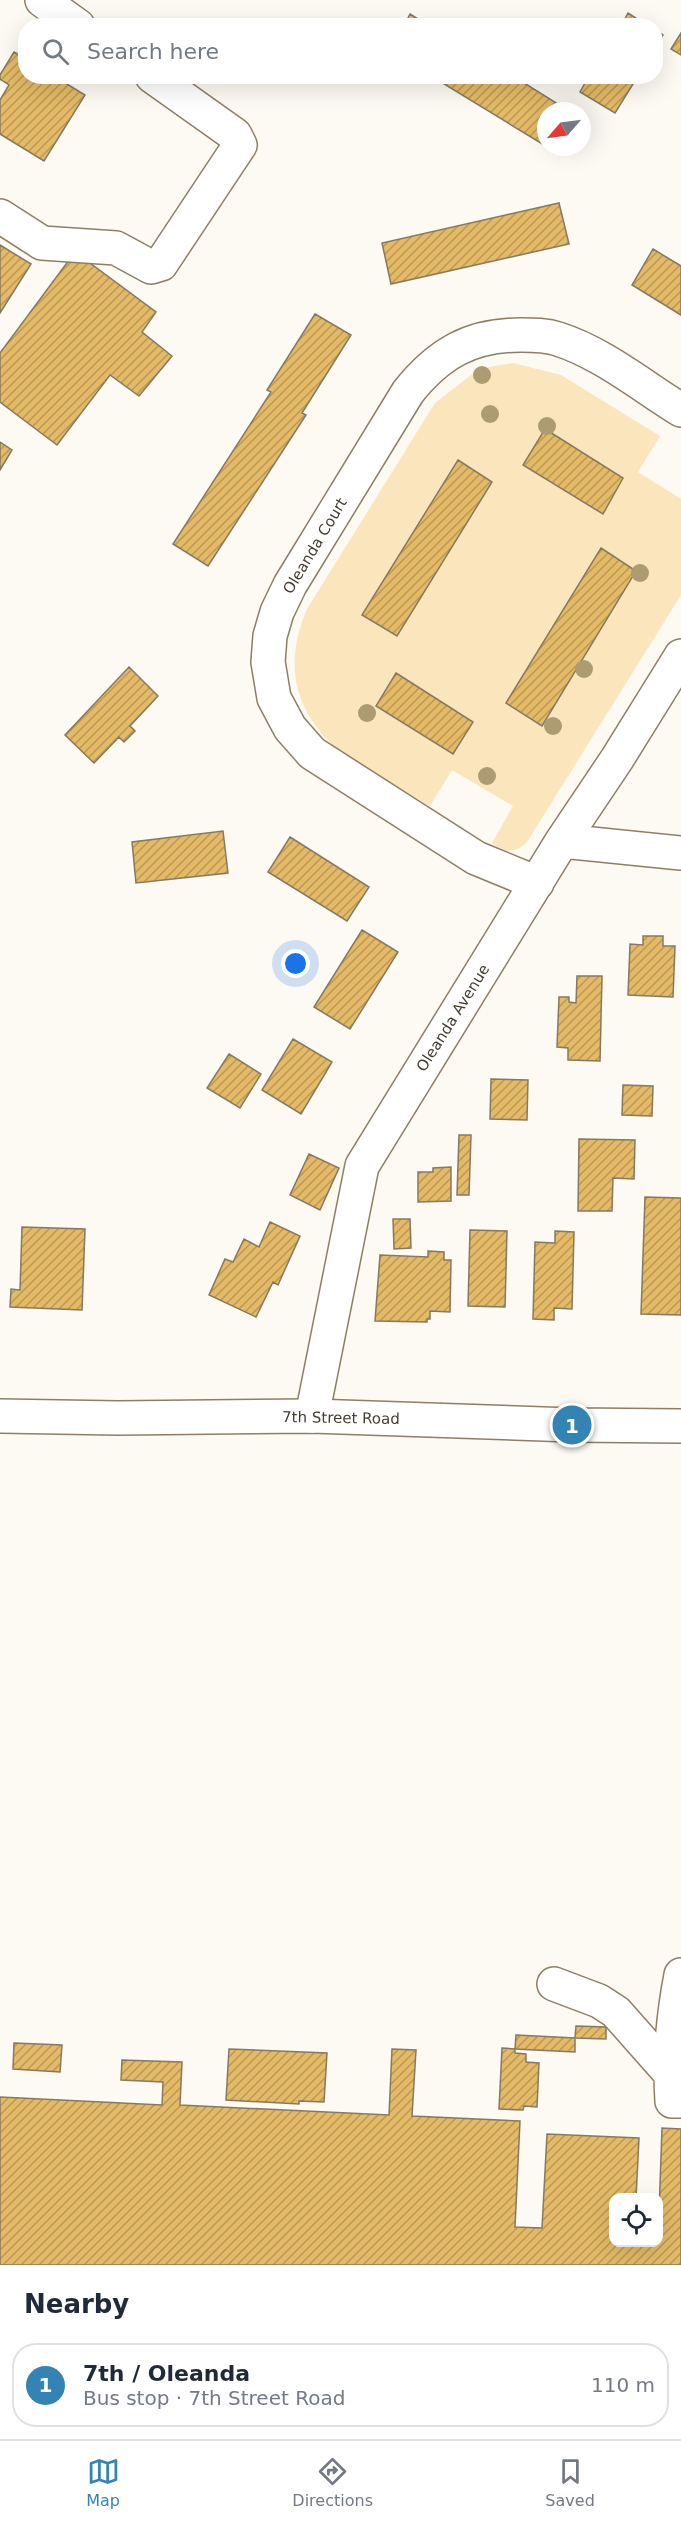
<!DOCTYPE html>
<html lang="en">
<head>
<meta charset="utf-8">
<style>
	:root { --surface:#fff; --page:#f2f2f3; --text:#1f2937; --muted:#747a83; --line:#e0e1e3; --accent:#3384b5 }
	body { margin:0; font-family:"DejaVu Sans",sans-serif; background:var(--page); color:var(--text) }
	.controls { position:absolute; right:18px; bottom:18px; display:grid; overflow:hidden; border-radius:12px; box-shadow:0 6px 24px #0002 }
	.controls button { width:54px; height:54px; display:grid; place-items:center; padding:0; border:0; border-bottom:2px solid var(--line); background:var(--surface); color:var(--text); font:30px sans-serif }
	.compass { position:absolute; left:537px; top:102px; width:54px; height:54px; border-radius:50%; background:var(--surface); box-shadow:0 6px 24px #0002; rotate:242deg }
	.you { position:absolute; left:296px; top:964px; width:21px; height:21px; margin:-15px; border:4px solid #fff; border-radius:50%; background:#1a73e8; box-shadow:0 0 0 9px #1a73e833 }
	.badge { display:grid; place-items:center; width:39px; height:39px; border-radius:50%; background:var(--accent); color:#fff; font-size:20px; font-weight:700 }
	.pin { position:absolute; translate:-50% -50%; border:3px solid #fff; box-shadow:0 2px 6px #0006 }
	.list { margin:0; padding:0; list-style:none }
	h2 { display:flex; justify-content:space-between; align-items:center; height:78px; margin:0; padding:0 24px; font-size:26px }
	h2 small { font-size:20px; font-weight:400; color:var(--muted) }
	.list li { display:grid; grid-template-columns:39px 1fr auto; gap:18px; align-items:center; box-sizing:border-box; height:84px; margin:0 12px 12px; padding:0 12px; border:2px solid var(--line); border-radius:24px }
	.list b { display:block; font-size:22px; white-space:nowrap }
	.list p { margin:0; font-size:20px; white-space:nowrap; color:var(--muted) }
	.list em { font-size:20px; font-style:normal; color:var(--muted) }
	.icon { flex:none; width:33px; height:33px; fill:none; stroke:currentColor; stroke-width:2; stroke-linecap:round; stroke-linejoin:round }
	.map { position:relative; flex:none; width:681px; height:2265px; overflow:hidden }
	.search { position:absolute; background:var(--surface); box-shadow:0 6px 24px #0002; left:18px; right:18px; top:18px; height:66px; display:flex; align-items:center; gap:15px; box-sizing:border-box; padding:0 21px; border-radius:24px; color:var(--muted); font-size:22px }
	.sheet { height:174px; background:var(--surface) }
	nav { display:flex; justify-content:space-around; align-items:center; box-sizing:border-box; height:84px; border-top:2px solid var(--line); background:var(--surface); font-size:16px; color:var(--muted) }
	nav a { display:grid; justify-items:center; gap:3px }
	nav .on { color:var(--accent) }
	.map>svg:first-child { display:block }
	.green { fill:#fae5bd }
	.building { fill:url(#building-hatch); stroke:#867960; stroke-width:1.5 }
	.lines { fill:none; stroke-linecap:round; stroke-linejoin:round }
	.minor-casing { stroke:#8d7f66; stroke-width:36 }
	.major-casing { stroke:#8d7f66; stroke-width:36 }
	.minor { stroke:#fff; stroke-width:33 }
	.major { stroke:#fff; stroke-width:33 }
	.tree { fill:#ac9b73 }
	.labels { text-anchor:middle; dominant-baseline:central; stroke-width:6; stroke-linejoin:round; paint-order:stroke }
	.street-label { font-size:15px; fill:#423c31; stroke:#fff }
</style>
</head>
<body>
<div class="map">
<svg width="681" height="2265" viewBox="0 0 681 2265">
	<defs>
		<pattern id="building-hatch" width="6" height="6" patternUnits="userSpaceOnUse" patternTransform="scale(1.5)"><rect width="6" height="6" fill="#e4ba66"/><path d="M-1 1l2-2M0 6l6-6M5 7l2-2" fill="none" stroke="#ba9855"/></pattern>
	</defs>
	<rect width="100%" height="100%" fill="#fdfaf4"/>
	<!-- green -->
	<path class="green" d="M513,363L561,375L660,436L638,472L681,499V595L527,842C516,853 504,854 492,843L513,806L452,770L430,806L340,752C294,712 283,665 307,609L435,403L471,375L489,367Z"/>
	<!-- building -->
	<path class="building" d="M628,13L648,26H621Z
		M410,14L429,26H404Z
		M656,30L663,35L656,47Z
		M681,33V55L671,49Z
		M14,52L26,59V76H54L85,95L44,161L0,134V100L9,85L0,79V75Z
		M431,76H513L566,109L565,111H546L544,145Z
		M589,76H638L615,113L580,92Z
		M559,203L569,244L391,284L382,243Z
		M0,245L31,264L0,313Z
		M653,249L681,266V315L632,285Z
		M75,252L156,312L142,332L172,356L139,396L110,375L57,445L0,402V353Z
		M315,314L351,335L302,413L306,415L208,566L173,544L271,392L267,390Z
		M545,429L623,478L603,514L523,465Z
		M0,442L12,450L0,470Z
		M458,460L492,482L397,636L362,615Z
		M601,548L636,571L542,726L506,703Z
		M129,667L158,696L130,726L135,731L124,742L119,737L94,763L65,735Z
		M396,673L473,722L453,754L376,706Z
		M223,831L228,873L136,883L132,842Z
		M290,837L369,887L347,921L268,872Z
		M362,930L398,952L350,1029L314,1007Z
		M643,936H663V946H675L673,997L628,995L630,944L643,945Z
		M577,976H602L600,1061L568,1060V1048L557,1047L559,997H569V1002L576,1003Z
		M293,1039L332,1062L301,1114L262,1090Z
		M229,1054L261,1074L240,1108L207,1088Z
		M491,1079L528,1080L527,1120L490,1119Z
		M623,1085L653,1086L652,1116L622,1115Z
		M459,1135H471L469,1195H457Z
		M579,1139L635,1140L634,1179L613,1178L612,1211H578Z
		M309,1154L339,1168L320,1210L290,1195Z
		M451,1167V1201L418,1202V1172H433V1168Z
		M645,1197L681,1198V1315L641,1314Z
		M393,1219H410L411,1248L394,1249Z
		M270,1222L300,1236L278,1285L273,1282L256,1317L209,1295L225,1259L233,1262L244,1239L259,1247Z
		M22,1227L85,1229L82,1310L10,1307L11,1289L20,1290Z
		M470,1230L507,1231L505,1307L468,1306Z
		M555,1231L574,1232L572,1309L554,1308V1320L533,1319L535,1242L555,1243Z
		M428,1251L444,1252V1260H451L450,1312L430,1311V1319H427V1322L375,1321L380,1255L428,1257Z
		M576,2026L606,2027V2039L575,2038Z
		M516,2035L575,2038V2052L515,2049Z
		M14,2043L62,2045L60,2072L13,2069Z
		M502,2048L515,2049V2053L526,2054V2062L539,2063L537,2107L524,2106L523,2110L499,2109Z
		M229,2049L327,2053L324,2102L299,2101V2104L226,2100Z
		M392,2049L416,2050L412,2116L520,2121L515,2227L542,2228L547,2134L639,2138L636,2198H614V2242H658L662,2128L681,2129V2265H0V2097L162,2105L163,2082L121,2080L122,2060L182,2062L180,2105L389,2115Z"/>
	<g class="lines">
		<defs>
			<path id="minor" d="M42,0L78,26
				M0,216L42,243L116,248L151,267L161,264L240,145L235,135L152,76
				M562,841L681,853
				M537,883L476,858L312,753L290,728L274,698L268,662L270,636L277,612L290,585L408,392C439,353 471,335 521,335C534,335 546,335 558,339C602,353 642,386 681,410
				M312,1416L362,1166L562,841L617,759L681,656
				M681,1975C673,2017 669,2058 672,2101H681
				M554,1984L599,2001L616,2012L670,2073"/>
			<path id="major" d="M0,1416L118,1418L312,1416L572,1425L681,1426"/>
		</defs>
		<!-- minor casing -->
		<use href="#minor" class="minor-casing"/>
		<!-- major casing -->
		<use href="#major" class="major-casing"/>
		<!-- minor -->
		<use href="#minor" class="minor"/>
		<!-- major -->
		<use href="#major" class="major"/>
	</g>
	<!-- trees -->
	<g class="tree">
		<circle cx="482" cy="375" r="9"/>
		<circle cx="490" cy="414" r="9"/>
		<circle cx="547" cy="426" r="9"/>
		<circle cx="640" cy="573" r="9"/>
		<circle cx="584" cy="669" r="9"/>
		<circle cx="367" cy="713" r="9"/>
		<circle cx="553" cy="726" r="9"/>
		<circle cx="487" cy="776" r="9"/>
	</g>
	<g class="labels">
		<!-- street labels -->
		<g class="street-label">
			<text transform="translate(315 546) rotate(-59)">Oleanda Court</text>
			<text transform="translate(453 1018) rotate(-58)">Oleanda Avenue</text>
			<text transform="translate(341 1418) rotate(1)">7th Street Road</text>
		</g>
	</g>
</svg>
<div class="controls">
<button><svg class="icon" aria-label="locate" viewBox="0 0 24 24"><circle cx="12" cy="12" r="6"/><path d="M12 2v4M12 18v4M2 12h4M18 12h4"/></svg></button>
</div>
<svg class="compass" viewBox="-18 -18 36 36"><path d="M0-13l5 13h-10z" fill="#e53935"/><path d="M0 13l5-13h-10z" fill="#747a83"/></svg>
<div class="you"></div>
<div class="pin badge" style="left:572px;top:1425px">1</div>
<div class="search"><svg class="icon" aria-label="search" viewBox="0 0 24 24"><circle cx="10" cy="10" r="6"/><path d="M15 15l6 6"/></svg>Search here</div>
</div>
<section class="sheet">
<h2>Nearby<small></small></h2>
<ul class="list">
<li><span class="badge">1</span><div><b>7th / Oleanda</b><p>Bus stop · 7th Street Road</p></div><em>110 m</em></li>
</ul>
</section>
<nav>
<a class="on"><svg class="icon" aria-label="map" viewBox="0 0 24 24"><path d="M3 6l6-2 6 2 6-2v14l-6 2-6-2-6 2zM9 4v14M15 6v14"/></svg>Map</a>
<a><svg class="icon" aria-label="directions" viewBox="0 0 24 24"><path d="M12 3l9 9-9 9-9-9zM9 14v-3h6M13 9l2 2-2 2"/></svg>Directions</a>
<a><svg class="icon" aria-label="saved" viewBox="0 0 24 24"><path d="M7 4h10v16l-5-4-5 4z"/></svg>Saved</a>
</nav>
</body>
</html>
